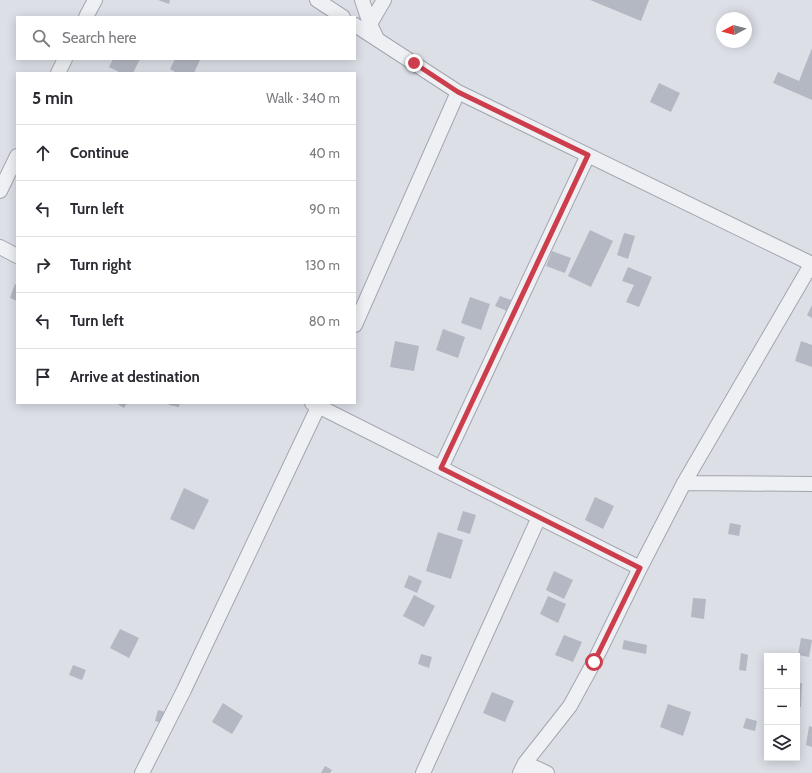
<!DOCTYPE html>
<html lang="en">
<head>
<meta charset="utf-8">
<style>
	:root { --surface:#fff; --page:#f7f7f7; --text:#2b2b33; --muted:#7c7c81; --line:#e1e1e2 }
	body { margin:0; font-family:Cabin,sans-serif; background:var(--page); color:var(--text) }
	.controls { position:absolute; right:12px; bottom:12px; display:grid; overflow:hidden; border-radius:0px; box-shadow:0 2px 10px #0003 }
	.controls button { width:36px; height:36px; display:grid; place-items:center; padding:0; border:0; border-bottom:1px solid var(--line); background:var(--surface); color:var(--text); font:20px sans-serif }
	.compass { position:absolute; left:716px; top:12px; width:36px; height:36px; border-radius:50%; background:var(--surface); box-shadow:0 2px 10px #0003; rotate:263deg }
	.stop { position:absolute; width:12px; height:12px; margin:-9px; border:3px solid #cd3e4d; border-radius:50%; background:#fff }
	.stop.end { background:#cd3e4d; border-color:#fff; box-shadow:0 1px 4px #0008 }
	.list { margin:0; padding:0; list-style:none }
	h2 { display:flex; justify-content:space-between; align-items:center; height:52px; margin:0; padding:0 16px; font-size:17px }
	h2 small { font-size:13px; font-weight:400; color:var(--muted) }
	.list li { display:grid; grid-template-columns:26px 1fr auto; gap:12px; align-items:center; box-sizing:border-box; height:56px; padding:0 16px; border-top:1px solid var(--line) }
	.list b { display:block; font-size:15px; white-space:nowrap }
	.list em { font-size:13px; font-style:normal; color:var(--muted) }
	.icon { flex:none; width:22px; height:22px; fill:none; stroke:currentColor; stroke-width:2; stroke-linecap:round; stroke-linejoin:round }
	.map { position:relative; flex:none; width:812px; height:773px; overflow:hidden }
	.search { position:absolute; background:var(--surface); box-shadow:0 2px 10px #0003; left:16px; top:16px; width:340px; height:44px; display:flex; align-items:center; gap:10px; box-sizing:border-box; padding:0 14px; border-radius:0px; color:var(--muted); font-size:15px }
	.panel { position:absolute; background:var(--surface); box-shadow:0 2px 10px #0003; left:16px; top:72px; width:340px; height:332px; border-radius:0px }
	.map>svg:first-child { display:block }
	.building { fill:#b3b8c3 }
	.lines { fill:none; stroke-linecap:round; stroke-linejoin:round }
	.street-casing { stroke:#a2a6b0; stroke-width:16 }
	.street { stroke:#eef0f4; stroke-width:14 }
	.route { stroke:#cd3e4d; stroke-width:5 }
</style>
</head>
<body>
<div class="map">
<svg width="812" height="773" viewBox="0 0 812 773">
	<rect width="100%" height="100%" fill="#dcdfe6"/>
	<!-- building -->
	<path class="building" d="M158,0H170L169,4Z
		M590,0H649L641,21Z
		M812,48V100L773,83L778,72L799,81Z
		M113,59H140L133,73H121L109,67Z
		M175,59H198L200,60L194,73H177L170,69Z
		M659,83L680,93L671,112L650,102Z
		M590,230L613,241L591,287L568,276Z
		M624,233L635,236L628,259L617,255Z
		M552,251L571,258L565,273L546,266Z
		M628,267L652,277L639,307L626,302L634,285L622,281Z
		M15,284L17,285V301L10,298Z
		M500,296L511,300L507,311L495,306Z
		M470,297L490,304L481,330L461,323Z
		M812,305V318L807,315Z
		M443,329L465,337L458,358L436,350Z
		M395,341L419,346L414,371L390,367Z
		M801,341L812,345V367L795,361Z
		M116,403H127L124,408Z
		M169,403H180L179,407L169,405Z
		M184,488L209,500L194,530L170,519Z
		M595,497L614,506L603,529L585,520Z
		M463,511L476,515L470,534L457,530Z
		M730,523L741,525L739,536L728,534Z
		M438,532L463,540L451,579L426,571Z
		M554,571L573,580L564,599L546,590Z
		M409,575L422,581L417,593L404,587Z
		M414,595L435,606L424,627L403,616Z
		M548,596L566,604L558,623L540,614Z
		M693,598L706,599L704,619L691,617Z
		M120,629L139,638L129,658L110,648Z
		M564,635L582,642L573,662L555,655Z
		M801,638L812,640L809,657L798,655Z
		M624,640L647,645L646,654L622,649Z
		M741,653L748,655L746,671L739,670Z
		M421,654L432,657L429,668L418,664Z
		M73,665L86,670L82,680L69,675Z
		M797,683H802L801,707H797Z
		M492,692L514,701L505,722L483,713Z
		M223,703L243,716L232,734L212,722Z
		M668,704L691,712L683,736L660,727Z
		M158,710L169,713L166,724L155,721Z
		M746,718L757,721L755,731L743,728Z
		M809,726L812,727V747L806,745Z
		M325,766L332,770L330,773H321Z"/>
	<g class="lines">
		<defs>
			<path id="street" d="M317,0L343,17
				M362,0L370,24L377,39
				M86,17L95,0
				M370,24L384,0
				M355,25L458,92L812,264
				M58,73L65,59
				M0,191L17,156
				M0,247L17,256
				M355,325L458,92
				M312,403L640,568
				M441,468L588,155
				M684,483L812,484
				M525,763L547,773
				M142,773L184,690L320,403
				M423,773L539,517
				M520,773L525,763L570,706L594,662L640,568L684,483L812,263"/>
		</defs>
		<!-- street casing -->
		<use href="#street" class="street-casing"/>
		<!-- street -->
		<use href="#street" class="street"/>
	</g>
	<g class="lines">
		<!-- route -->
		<path class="route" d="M414,63L458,92L588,155L441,468L640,568L594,662"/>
	</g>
</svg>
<div class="controls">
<button>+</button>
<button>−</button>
<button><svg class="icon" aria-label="layers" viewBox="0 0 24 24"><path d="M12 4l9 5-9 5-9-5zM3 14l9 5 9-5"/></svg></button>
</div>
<svg class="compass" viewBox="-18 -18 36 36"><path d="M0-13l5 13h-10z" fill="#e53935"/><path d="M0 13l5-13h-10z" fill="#7c7c81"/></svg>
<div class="stop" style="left:594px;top:662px"></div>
<div class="stop end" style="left:414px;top:63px"></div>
<div class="search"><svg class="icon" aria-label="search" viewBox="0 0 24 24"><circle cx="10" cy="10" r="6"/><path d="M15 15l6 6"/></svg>Search here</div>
<section class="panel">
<h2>5 min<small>Walk · 340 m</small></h2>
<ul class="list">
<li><svg class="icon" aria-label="ahead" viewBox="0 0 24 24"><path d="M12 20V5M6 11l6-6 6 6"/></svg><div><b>Continue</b></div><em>40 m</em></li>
<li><svg class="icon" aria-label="left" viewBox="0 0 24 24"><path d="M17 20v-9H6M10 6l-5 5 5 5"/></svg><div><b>Turn left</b></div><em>90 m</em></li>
<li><svg class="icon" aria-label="right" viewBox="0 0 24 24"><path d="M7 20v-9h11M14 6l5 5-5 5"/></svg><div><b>Turn right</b></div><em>130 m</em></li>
<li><svg class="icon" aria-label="left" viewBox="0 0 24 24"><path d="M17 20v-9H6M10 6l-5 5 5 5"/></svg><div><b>Turn left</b></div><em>80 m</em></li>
<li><svg class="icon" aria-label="arrive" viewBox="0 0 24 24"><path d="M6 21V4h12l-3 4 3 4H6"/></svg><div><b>Arrive at destination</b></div></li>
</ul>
</section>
</div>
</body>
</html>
